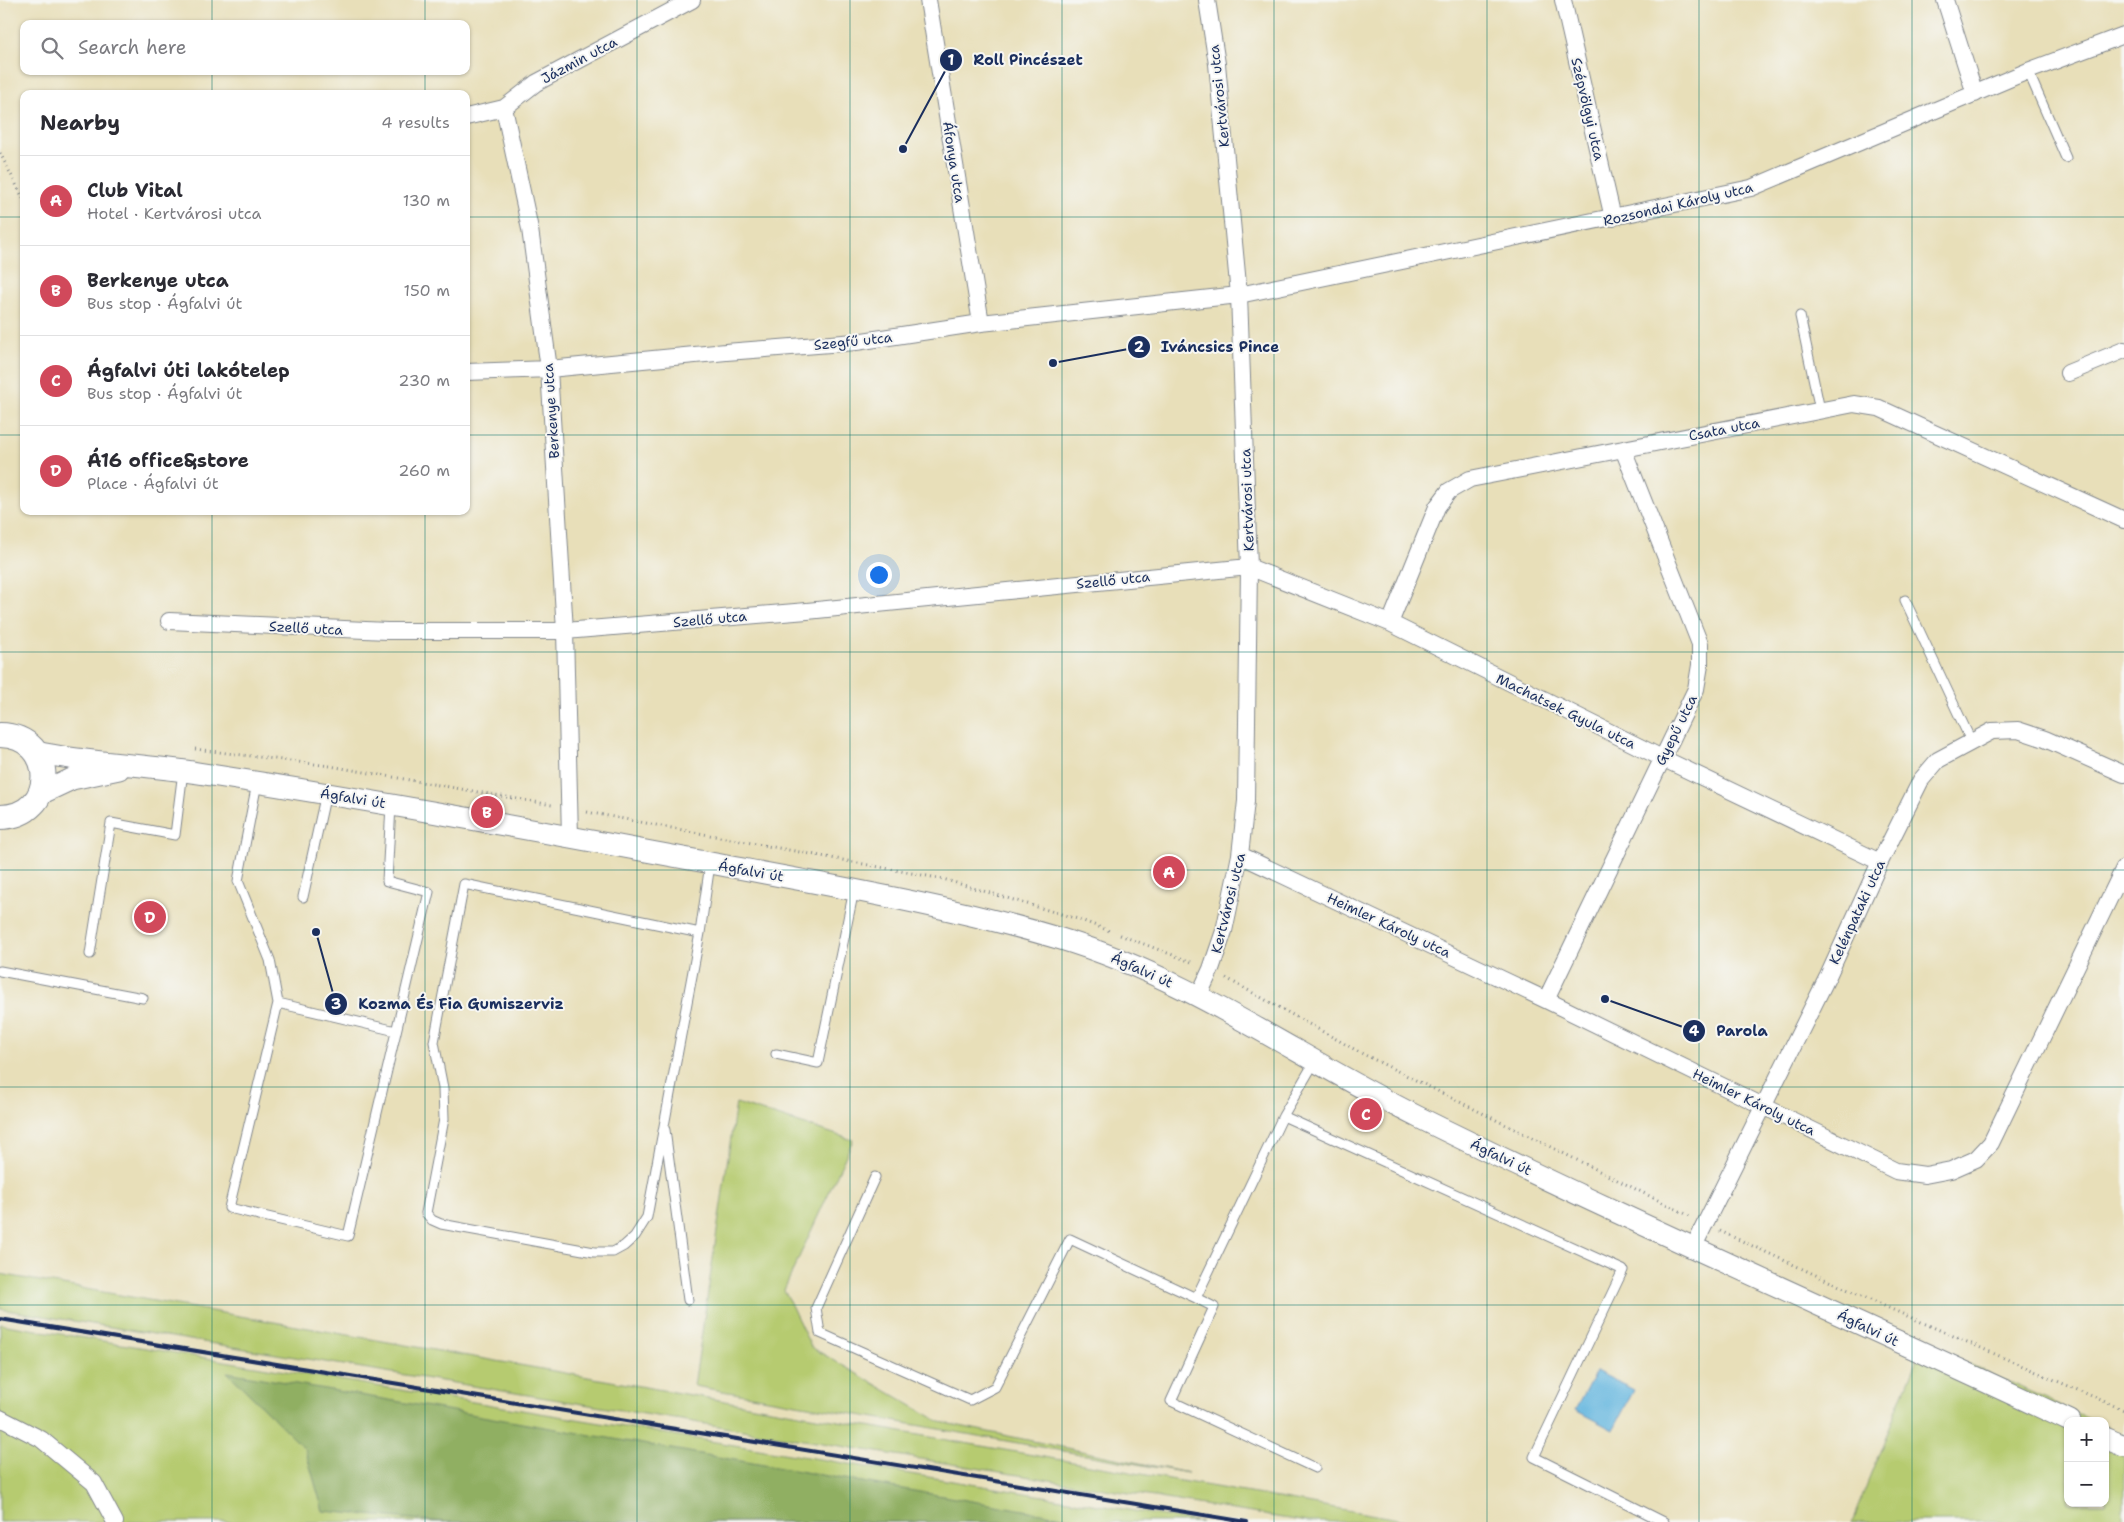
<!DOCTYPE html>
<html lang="en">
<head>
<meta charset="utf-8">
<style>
	:root { --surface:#fff; --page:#f2f2f3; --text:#2b2b33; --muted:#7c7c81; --line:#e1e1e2; --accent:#d1495b }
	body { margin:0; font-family:"Shantell Sans",sans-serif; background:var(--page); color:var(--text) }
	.controls { position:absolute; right:15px; bottom:15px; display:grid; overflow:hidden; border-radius:10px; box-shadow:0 1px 4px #0004 }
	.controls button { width:45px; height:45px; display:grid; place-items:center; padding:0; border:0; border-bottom:1px solid var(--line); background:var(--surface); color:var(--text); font:25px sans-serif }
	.you { position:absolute; left:878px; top:574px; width:18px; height:18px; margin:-12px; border:4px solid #fff; border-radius:50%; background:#1a73e8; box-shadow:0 0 0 8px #1a73e833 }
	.badge { display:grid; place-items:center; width:32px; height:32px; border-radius:50%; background:var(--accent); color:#fff; font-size:16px; font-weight:700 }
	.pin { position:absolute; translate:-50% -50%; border:2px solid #fff; box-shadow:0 1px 5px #0006 }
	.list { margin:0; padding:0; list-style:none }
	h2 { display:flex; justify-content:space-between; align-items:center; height:65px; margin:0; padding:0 20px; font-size:21px }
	h2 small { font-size:16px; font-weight:400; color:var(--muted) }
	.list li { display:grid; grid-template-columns:32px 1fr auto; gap:15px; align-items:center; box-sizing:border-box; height:90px; padding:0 20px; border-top:1px solid var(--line) }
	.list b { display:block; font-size:19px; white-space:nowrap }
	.list p { margin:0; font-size:16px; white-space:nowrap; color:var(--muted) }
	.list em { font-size:16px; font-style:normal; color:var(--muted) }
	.icon { flex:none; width:28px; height:28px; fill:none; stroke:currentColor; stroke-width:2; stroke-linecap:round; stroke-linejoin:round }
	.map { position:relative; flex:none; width:2124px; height:1522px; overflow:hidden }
	.search { position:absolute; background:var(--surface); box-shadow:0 1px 4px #0004; left:20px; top:20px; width:450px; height:55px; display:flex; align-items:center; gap:12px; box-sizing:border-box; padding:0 18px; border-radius:10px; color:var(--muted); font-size:19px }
	.panel { position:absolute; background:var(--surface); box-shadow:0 1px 4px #0004; left:20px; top:90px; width:450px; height:425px; border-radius:10px }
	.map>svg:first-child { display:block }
	.green { fill:#b6cb6f; stroke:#687d66 }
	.forest { fill:#90af62; stroke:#566f60 }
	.water { fill:#64b6df; stroke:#40729e }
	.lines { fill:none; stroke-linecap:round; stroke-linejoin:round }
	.service-casing { stroke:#82878c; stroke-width:11 }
	.minor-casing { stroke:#82878c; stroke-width:18 }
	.tertiary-casing { stroke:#82878c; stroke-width:23 }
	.secondary-casing { stroke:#82878c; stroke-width:26 }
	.path { stroke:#82878c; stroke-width:3; stroke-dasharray:1 4; stroke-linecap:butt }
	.service { stroke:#fff; stroke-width:9 }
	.minor { stroke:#fff; stroke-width:16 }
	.tertiary { stroke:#fff; stroke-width:21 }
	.secondary { stroke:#fff; stroke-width:24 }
	.rail { stroke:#1b2f5e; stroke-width:4 }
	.grid { fill:none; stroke:#0f766e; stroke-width:1; stroke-opacity:0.55 }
	.labels { text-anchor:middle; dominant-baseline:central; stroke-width:4; stroke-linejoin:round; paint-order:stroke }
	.street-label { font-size:14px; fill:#1b2f5e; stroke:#f6f6f2 }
	.leader { fill:none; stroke:#1b2f5e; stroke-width:2 }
	.callout-dot { fill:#1b2f5e; stroke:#f6f6f2; stroke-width:2 }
	.mark-label { font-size:15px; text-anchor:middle; font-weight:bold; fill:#fff }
	.callout-label { font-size:15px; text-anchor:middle; font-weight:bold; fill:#1b2f5e; stroke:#f6f6f2; stroke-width:4; stroke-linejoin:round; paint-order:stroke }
</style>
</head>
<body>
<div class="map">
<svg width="2124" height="1522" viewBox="0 0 2124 1522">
	<rect width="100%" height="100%" fill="#f6f6f2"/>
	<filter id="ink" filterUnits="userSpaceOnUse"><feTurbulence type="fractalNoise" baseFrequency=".02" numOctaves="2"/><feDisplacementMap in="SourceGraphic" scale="10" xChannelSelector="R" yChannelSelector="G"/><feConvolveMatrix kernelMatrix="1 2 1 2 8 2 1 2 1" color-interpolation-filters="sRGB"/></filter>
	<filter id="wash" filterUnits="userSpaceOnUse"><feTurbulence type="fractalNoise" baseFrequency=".0096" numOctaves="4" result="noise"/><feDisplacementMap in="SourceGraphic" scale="20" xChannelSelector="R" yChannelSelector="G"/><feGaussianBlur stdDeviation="1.12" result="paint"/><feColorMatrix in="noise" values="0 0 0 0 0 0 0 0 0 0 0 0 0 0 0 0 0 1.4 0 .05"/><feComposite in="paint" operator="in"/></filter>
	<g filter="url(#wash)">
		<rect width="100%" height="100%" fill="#e8dfb9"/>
		<!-- green -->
		<path class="green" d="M736,1103L853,1140L784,1290L811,1347L940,1422L1188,1473L694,1386Z
			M0,1274L1415,1522H1307L0,1309Z
			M0,1324L1201,1522H0Z
			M1923,1343L2094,1421H2068V1503H2105V1426L2124,1435V1522H1852Z"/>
		<!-- forest -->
		<path class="forest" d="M227,1372L1093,1522H444L323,1511L305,1449Z"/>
		<!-- water -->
		<path class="water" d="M1596,1371L1634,1390L1613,1430L1575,1410Z"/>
	</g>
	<g filter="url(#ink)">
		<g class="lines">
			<defs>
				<path id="service" d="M2028,71L2066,158
					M1800,316L1820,410
					M1905,600L1971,741
					M257,783L238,881L270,960L278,1003L229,1208L348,1236L429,892L387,881L391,805
					M303,897L326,793
					M700,933L464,884L434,1042L443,1088L444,1119L426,1213L432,1220L441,1224L594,1252H613L624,1246L635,1236L647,1217L700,933L710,864
					M90,954L111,823L175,835L183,771
					M0,971L143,998
					M278,1003L396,1031
					M776,1054L818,1063L854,890
					M1283,1116L1623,1270L1534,1457L1664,1522
					M665,1130L688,1300
					M875,1177L816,1308L820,1333L970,1400L995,1387L1070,1239L1196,1298
					M1315,1468L1171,1401L1214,1307L1196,1298L1283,1116L1315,1061"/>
				<path id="minor" d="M928,0L981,323
					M1563,0L1613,218
					M1945,0L1975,94
					M504,108L530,229L549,369L565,631L570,837
					M466,117L504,108L536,83L692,0
					M466,372L549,369L726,352L856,342L981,323L1239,295L1751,188L2028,71L2124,35
					M2068,373L2124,350
					M169,621L387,631H565L807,611L1249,567L1390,623L1662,758L1880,862
					M1390,623L1437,507L1449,491L1470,479L1854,404L1879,408L2124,520
					M1240,855L1546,1000L1896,1171L1925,1175L1951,1170L1976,1159L1991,1143L2124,868
					M1199,995L1211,969L1224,931L1240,855L1246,801L1249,567L1239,295L1217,64L1207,0
					M1546,1000L1696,689L1700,665V644L1623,449
					M1693,1248L1828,976L1880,862L1921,780L1938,760L1992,731L2018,730L2045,739L2124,774
					M0,1418L41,1439L94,1483L115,1522"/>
				<path id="tertiary" d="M36,752C89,764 144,764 198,773C366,799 533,830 700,861C821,884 944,904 1061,939C1191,978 1300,1059 1420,1118C1634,1224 1854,1319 2070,1421
					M40,794L72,779L119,769
					M2105,1438L2124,1446"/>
				<path id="secondary" d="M0,735C58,736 58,817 0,817"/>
			</defs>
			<!-- service casing -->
			<use href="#service" class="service-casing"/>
			<!-- minor casing -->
			<use href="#minor" class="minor-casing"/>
			<!-- tertiary casing -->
			<use href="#tertiary" class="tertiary-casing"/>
			<!-- secondary casing -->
			<use href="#secondary" class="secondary-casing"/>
			<!-- path -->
			<path class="path" d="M0,153L24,200
				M195,749L330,766L552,805
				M587,812L943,879L1081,920L1112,932
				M1120,935L1194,963
				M1226,978L1363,1054L1690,1216
				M1720,1231L1868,1299L2124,1410"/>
			<!-- service -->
			<use href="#service" class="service"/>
			<!-- minor -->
			<use href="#minor" class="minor"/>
			<!-- tertiary -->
			<use href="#tertiary" class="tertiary"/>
			<!-- secondary -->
			<use href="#secondary" class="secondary"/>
			<!-- rail -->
			<path class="rail" d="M0,1319L1247,1522"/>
		</g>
	</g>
	<!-- grid -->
	<path class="grid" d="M212,0V24M425,0V24M637,0V1522M850,0V1522M1062,0V1522M1274,0V1522M1487,0V1522M1699,0V1522M1912,0V1522M212,71V94M425,71V94M0,217H24M466,217H2124M0,435H24M466,435H2124M212,511V1522M425,511V1522M0,652H2124M0,870H2124M0,1087H2124M0,1305H2124"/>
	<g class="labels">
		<!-- street labels -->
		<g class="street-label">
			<text transform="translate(579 60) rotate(-28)">Jázmin utca</text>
			<text transform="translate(1219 96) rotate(-96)">Kertvárosi utca</text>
			<text transform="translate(1588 109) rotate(77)">Szépvölgyi utca</text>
			<text transform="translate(954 162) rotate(81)">Áfonya utca</text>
			<text transform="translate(1678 204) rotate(-13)">Rozsondai Károly utca</text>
			<text transform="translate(853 341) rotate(-6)">Szegfű utca</text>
			<text transform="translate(551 411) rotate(-94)">Berkenye utca</text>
			<text transform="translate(1724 429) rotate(-11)">Csata utca</text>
			<text transform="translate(1247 500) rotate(-92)">Kertvárosi utca</text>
			<text transform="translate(1113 580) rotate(-6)">Szellő utca</text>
			<text transform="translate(710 619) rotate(-5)">Szellő utca</text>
			<text transform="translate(306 628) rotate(3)">Szellő utca</text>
			<text transform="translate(1566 711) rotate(26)">Machatsek Gyula utca</text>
			<text transform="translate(1676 730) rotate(-64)">Gyepű utca</text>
			<text transform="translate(353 798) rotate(9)">Ágfalvi út</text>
			<text transform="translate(751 871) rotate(10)">Ágfalvi út</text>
			<text transform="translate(1228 903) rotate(-76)">Kertvárosi utca</text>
			<text transform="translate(1857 912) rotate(-65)">Kelénpataki utca</text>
			<text transform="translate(1389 925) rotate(25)">Heimler Károly utca</text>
			<text transform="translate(1142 970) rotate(24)">Ágfalvi út</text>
			<text transform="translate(1754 1102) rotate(26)">Heimler Károly utca</text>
			<text transform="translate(1501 1157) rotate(25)">Ágfalvi út</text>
			<text transform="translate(1868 1328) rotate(25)">Ágfalvi út</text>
		</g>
	</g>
	<!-- callouts -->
	<path class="leader" d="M903 149L951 60M1053 363L1139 347M316 932L336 1004M1605 999L1694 1031"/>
	<g class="callout-dot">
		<circle cx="903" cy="149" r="5"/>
		<circle cx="1053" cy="363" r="5"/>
		<circle cx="316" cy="932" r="5"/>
		<circle cx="1605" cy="999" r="5"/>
		<circle cx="951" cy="60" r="12"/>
		<circle cx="1139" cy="347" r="12"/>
		<circle cx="336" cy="1004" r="12"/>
		<circle cx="1694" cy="1031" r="12"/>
	</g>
	<g class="mark-label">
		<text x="951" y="65">1</text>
		<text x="1139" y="352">2</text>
		<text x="336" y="1009">3</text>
		<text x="1694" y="1036">4</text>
	</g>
	<g class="callout-label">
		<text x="1028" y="65">Roll Pincészet</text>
		<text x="1220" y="352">Iváncsics Pince</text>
		<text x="461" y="1009">Kozma És Fia Gumiszerviz</text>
		<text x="1742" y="1036">Parola</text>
	</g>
</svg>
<div class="controls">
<button>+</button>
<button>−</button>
</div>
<div class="you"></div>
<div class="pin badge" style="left:1169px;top:872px">A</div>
<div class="pin badge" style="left:487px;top:812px">B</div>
<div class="pin badge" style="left:1366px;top:1114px">C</div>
<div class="pin badge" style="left:150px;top:917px">D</div>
<div class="search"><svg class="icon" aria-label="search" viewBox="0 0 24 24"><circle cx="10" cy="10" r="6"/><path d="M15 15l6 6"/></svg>Search here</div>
<section class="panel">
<h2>Nearby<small>4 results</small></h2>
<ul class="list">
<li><span class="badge">A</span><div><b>Club Vital</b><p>Hotel · Kertvárosi utca</p></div><em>130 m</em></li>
<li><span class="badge">B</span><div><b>Berkenye utca</b><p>Bus stop · Ágfalvi út</p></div><em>150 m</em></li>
<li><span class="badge">C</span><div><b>Ágfalvi úti lakótelep</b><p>Bus stop · Ágfalvi út</p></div><em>230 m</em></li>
<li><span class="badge">D</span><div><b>Á16 office&amp;store</b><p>Place · Ágfalvi út</p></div><em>260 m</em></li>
</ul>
</section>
</div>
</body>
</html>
